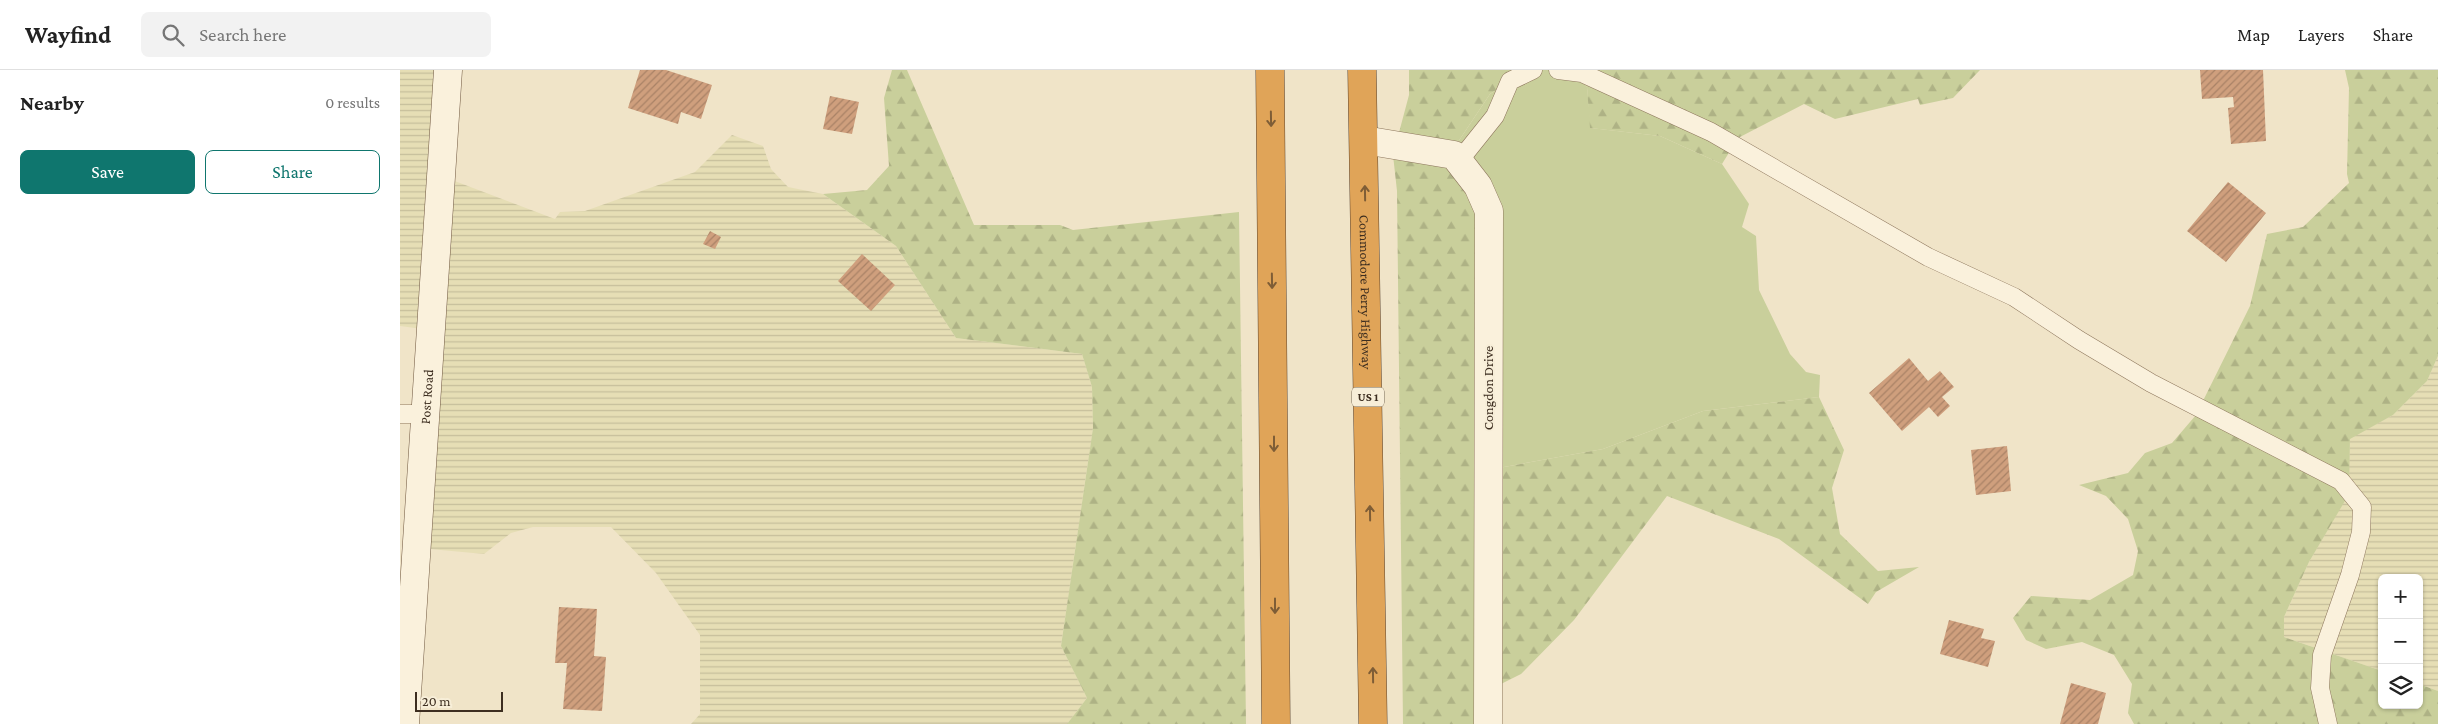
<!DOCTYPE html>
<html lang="en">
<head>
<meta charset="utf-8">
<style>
	:root { --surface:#fff; --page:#f2f2f2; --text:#222; --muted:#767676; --line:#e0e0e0; --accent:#0f766e }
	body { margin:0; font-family:"Crimson Pro",serif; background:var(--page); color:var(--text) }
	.controls { position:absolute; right:15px; bottom:15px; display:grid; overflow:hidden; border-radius:8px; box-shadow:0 1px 4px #0004 }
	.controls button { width:45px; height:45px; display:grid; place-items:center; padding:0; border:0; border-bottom:1px solid var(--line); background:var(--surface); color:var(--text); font:25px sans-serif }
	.scale { position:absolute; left:15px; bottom:12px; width:88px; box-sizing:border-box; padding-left:5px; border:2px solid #3d2e20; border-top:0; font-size:14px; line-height:18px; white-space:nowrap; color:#3d2e20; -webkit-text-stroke:4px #f7eed8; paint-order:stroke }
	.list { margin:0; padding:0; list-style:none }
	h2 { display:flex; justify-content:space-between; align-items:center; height:65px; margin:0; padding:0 20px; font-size:21px }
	h2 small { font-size:16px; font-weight:400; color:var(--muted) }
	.actions { display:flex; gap:10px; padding:15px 20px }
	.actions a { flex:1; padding:11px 0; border:1px solid var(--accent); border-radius:8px; text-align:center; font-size:18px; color:var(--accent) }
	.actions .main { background:var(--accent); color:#fff }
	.icon { flex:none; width:28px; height:28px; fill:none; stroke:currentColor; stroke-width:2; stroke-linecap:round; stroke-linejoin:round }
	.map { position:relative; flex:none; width:2038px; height:654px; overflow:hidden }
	header { display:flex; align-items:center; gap:30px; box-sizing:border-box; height:70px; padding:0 25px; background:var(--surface); border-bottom:1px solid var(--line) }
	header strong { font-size:24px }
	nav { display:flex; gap:28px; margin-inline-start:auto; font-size:18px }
	.search { width:350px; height:45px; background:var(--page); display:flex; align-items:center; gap:12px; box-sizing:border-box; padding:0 18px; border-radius:8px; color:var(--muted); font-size:19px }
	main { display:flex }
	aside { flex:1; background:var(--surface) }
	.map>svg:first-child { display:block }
	.farmland { fill:url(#farmland-rules) }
	.grass { fill:#c9cf9b }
	.forest { fill:url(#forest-firs) }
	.building { fill:url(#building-hatch) }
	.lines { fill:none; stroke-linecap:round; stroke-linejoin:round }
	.lane-casing { stroke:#8d765c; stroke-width:19 }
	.street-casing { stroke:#8d765c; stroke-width:29 }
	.secondary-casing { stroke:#6f573f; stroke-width:29 }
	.highway-casing { stroke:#5b4430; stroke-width:29 }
	.lane { stroke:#faf1dc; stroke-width:18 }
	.street { stroke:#faf1dc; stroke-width:28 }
	.secondary { stroke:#faf1dc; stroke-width:28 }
	.highway { stroke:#e0a458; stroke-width:28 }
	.oneway { stroke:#7e5d36 }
	.labels { text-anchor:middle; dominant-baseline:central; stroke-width:4; stroke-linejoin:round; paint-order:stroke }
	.shield { fill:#f7eed8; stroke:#756857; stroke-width:1 }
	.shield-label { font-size:12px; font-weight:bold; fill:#3d2e20 }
	.street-label { font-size:14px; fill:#3d2e20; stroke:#f7eed8 }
</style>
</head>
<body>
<header>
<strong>Wayfind</strong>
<div class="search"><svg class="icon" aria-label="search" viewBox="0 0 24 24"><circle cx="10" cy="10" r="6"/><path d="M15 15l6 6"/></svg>Search here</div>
<nav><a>Map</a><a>Layers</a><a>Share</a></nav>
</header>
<main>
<aside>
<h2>Nearby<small>0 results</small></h2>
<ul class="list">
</ul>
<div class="actions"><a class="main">Save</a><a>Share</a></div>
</aside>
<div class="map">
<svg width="2038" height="654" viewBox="0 0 2038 654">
	<defs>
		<pattern id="farmland-rules" width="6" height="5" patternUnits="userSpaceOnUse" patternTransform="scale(1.25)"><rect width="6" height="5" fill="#e6deb5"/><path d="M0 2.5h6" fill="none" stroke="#c6bf9b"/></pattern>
		<pattern id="forest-firs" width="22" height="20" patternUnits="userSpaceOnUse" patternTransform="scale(1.25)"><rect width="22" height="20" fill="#c9cf9b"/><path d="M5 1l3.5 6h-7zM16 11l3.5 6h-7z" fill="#aeb285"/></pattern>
		<pattern id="building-hatch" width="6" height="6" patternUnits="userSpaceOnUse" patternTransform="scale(1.25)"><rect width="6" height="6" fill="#cf9f7d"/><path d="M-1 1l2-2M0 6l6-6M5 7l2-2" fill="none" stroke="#a98266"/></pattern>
	</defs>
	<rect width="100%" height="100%" fill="#f0e4c8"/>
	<!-- farmland -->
	<path class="farmland" d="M0,0H50L52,110L155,149L160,142L185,141L295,102L332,65L363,76L371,99L388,117L423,124L496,176L556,268L682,284L692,317L693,358L661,576L687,628L667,654H291L300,644V565L256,503L211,457H133L111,463L84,484L19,478L30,260L0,256Z
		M2038,286V621L2019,614V508H1982V601L1884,567V547L1909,492L1948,424L1950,368L1993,345L2027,311Z"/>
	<!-- grass -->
	<path class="grass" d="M1126,0H1174L1187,17L1191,58L1260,66L1322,94L1349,134L1342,157L1356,166L1359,220L1390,284L1406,302L1420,305L1419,327L1303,341L1203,379L1093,399L1054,78L1090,24Z"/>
	<!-- forest -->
	<path class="forest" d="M492,0H507L574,155H660L673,160L839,142L846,654H667L687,628L661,576L693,358L692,317L682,284L556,268L496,176L423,124L467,120L489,96L484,28Z
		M1009,0H1126L1090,24L1054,78L1084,134L1093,399L1203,379L1303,341L1419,327L1444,380L1432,418L1440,464L1478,501L1519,497L1476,522L1468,534L1379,469L1267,426L1174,550L1121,604L1093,618L1091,654H1003L997,121L993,85L1009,25Z
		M1174,0H1580L1553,28L1520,35L1518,29L1435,49L1404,34L1338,68L1322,94L1260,66L1190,58L1187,17Z
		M1945,0H2038V286L2027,311L1993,345L1950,369L1949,424L1909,492L1884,547V567L1982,601V635H2019V614L2038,621V654H1734L1728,643L1732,614L1714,585L1682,572L1646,579L1626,570L1613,548L1631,526L1690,530L1733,505L1738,481L1728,449L1706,426L1679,415L1728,403L1745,383L1772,373L1796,345L1850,236L1867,164L1903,157L1949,113L1947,104L1949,18Z"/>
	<!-- building -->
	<path class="building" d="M240,0H266L312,15L301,49L281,42L278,54L228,38Z
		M1800,0H1863L1866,71L1831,74L1828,38L1834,37L1833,27L1802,29Z
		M430,26L459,32L452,64L423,59Z
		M1828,112L1866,143L1826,192L1787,161Z
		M310,161L321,167L315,179L303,174Z
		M462,184L495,215L471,241L438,211Z
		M1509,288L1528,311L1540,301L1554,317L1542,327L1550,336L1538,347L1529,337L1502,361L1469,323Z
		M1607,376L1611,421L1576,425L1571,380Z
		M159,537L197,539L194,586L206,587L202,641L163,639L167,593H155Z
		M1549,550L1584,559L1581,568L1595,571L1588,597L1540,584Z
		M1671,613L1706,623L1698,654H1660Z"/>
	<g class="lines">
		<defs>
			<path id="lane" d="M1158,0L1182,3L1311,62L1528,187L1614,227L1679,270L1751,313L1941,411L1962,437L1961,462L1950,505L1922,585L1920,618L1928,654
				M1059,91L1095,46L1110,11L1133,0
				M0,344H25"/>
			<path id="street" d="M964,70L1054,85L1078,116L1089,141L1088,654"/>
			<g id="secondary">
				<path id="s1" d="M5,654L48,0"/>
			</g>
			<g id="highway">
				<path d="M870,0L876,654"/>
				<path id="s2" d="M962,0L973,654"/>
			</g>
		</defs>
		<!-- lane casing -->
		<use href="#lane" class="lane-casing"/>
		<!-- street casing -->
		<use href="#street" class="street-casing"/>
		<!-- secondary casing -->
		<use href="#secondary" class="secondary-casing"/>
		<!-- highway casing -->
		<use href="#highway" class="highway-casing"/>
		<!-- lane -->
		<use href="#lane" class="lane"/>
		<!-- street -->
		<use href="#street" class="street"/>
		<!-- secondary -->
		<use href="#secondary" class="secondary"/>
		<!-- highway -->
		<use href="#highway" class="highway"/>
	</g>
	<!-- one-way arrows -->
	<defs><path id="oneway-shaft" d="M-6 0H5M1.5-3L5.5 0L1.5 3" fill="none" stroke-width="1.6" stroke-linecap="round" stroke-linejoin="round" transform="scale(1.25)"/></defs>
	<g class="oneway">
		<use href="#oneway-shaft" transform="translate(871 49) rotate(89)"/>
		<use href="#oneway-shaft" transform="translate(965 123) rotate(-91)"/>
		<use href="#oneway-shaft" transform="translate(872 211) rotate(89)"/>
		<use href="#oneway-shaft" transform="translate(874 374) rotate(90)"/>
		<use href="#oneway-shaft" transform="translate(970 443) rotate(-91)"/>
		<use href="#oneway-shaft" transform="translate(875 536) rotate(90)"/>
		<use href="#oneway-shaft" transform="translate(973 605) rotate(-91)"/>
	</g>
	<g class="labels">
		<!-- shield labels -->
		<rect class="shield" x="952" y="317.5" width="32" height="19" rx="4"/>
		<g class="shield-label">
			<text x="968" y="327">US 1</text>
		</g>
		<!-- street labels -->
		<g class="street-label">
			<text stroke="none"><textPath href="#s2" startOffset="222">Commodore Perry Highway</textPath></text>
			<text transform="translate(1088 318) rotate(-90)">Congdon Drive</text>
			<text stroke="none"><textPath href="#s1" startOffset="328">Post Road</textPath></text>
		</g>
	</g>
</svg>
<div class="controls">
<button>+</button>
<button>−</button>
<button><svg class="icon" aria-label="layers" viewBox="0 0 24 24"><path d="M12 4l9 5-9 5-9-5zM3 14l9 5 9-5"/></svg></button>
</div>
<div class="scale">20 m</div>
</div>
</main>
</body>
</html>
